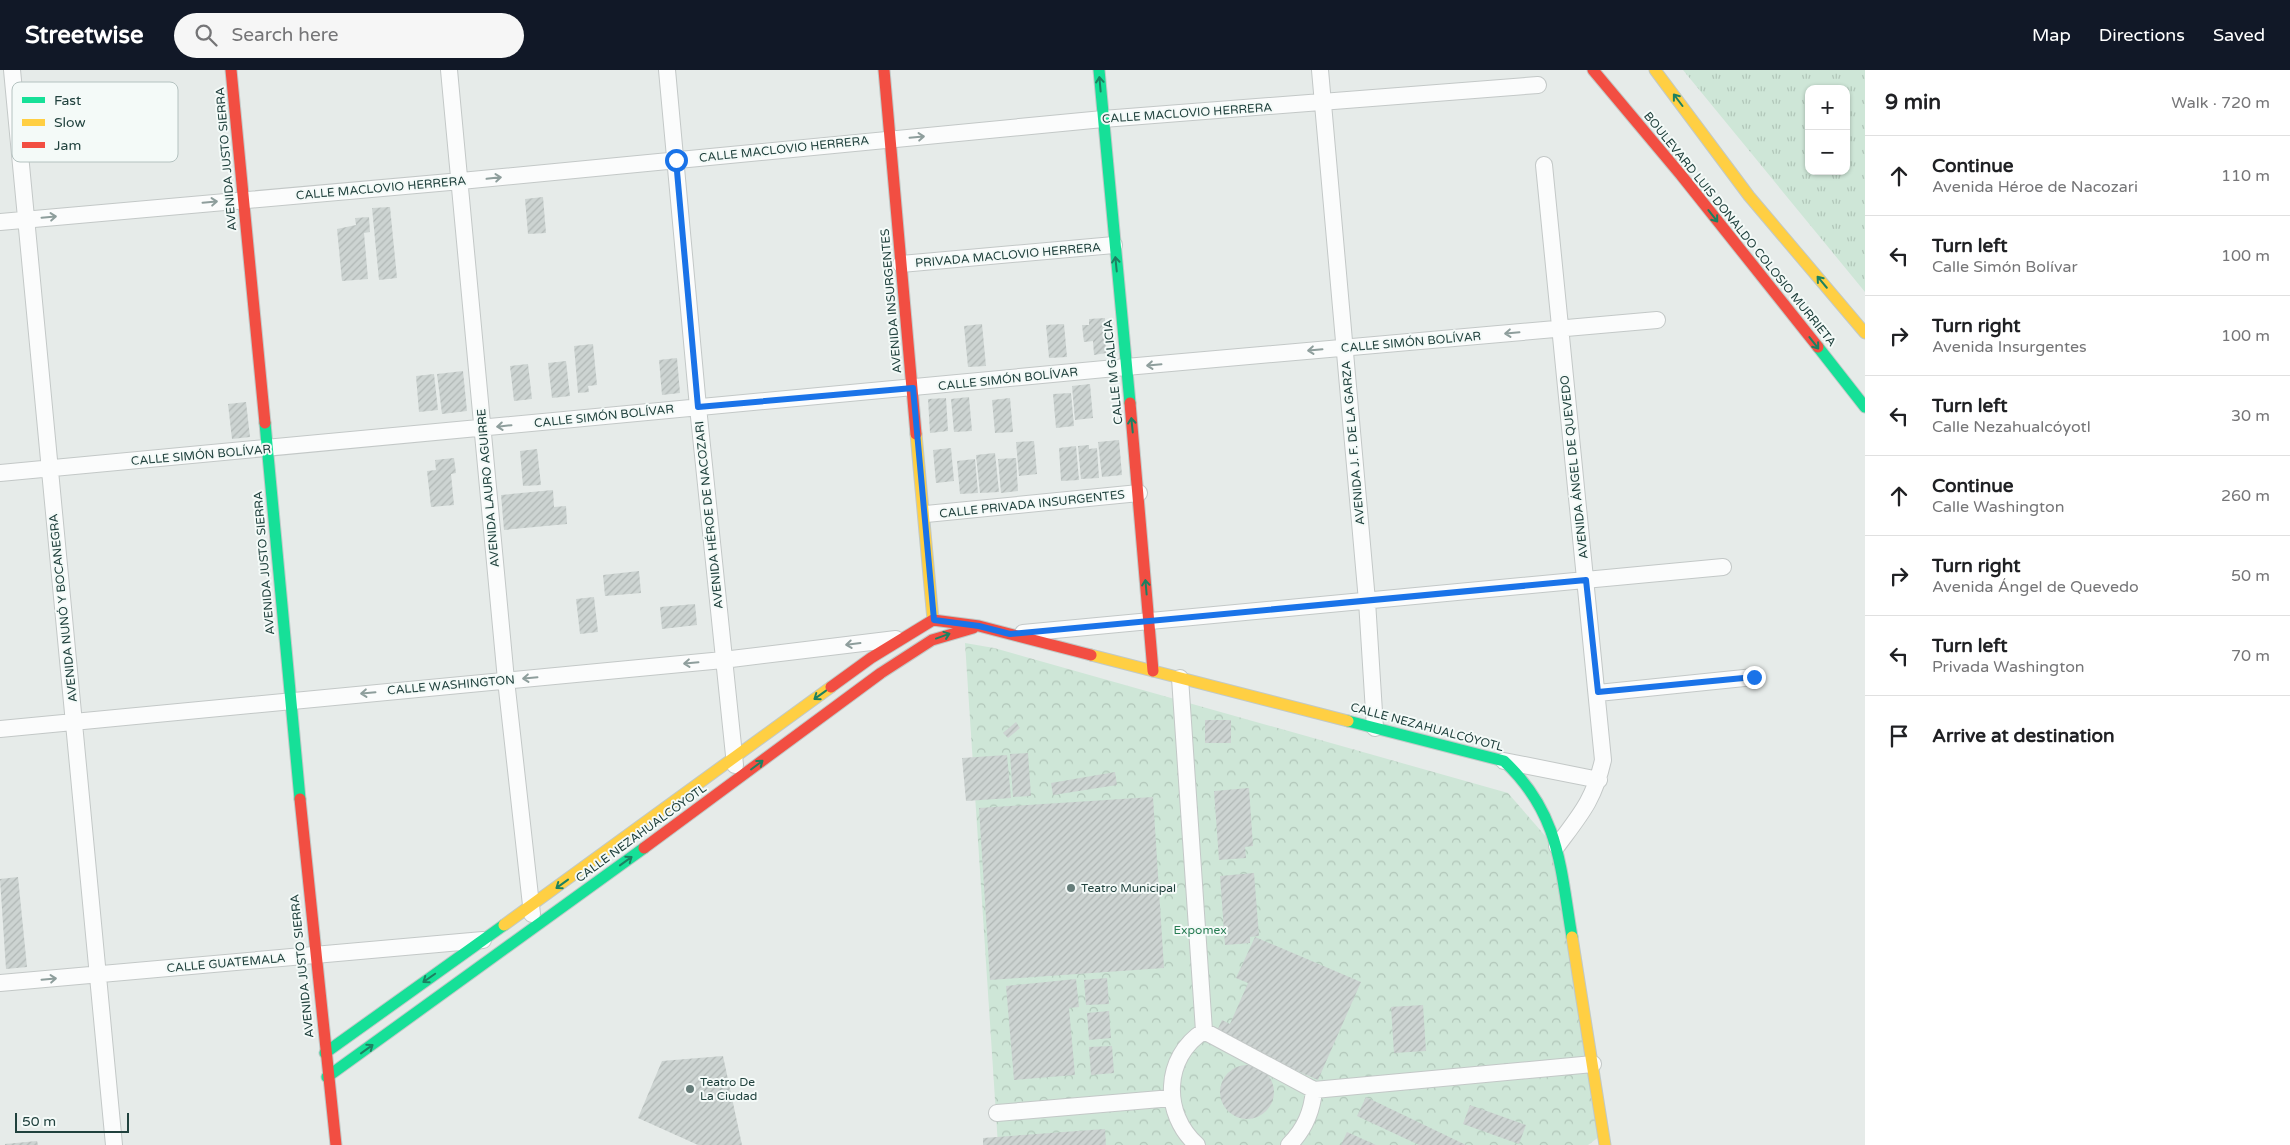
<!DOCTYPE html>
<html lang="en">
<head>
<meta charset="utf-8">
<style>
	:root { --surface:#fff; --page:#f6f6f6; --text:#202124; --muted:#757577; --line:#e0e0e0; --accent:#111827 }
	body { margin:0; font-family:"Varela Round",sans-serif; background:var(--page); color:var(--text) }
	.controls { position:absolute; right:15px; top:15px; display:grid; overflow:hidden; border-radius:10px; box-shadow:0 1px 4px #0004 }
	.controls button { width:45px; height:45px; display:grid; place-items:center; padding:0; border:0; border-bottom:1px solid var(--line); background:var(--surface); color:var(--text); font:25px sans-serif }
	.scale { position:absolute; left:15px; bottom:12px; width:114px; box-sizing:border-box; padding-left:5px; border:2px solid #20413d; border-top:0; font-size:14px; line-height:18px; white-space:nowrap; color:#20413d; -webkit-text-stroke:4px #f4faf8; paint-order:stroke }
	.stop { position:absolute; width:15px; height:15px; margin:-11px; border:4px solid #1a73e8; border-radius:50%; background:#fff }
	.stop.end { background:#1a73e8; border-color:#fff; box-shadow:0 1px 5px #0008 }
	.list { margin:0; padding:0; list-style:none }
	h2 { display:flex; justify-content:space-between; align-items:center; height:65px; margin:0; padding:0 20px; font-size:21px }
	h2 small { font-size:16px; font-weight:400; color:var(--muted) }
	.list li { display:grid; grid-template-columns:32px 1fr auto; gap:15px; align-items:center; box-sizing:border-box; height:80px; padding:0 20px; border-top:1px solid var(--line) }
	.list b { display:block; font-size:19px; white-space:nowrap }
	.list p { margin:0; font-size:16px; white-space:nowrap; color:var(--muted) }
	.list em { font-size:16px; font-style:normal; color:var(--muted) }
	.icon { flex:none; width:28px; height:28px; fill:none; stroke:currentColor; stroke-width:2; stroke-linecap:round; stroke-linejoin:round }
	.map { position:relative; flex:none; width:1865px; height:1075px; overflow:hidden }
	header { display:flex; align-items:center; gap:30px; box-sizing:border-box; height:70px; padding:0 25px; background:var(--accent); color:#fff }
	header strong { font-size:24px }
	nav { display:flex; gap:28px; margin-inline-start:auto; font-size:18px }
	.search { width:350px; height:45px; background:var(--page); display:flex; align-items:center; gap:12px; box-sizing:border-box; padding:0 18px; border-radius:28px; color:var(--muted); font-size:19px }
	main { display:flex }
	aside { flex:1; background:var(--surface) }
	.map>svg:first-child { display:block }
	.grass { fill:url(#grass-tufts); fill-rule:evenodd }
	.park { fill:url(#park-crowns) }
	.building { fill:url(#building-hatch) }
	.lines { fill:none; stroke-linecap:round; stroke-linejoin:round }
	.street-casing { stroke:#c3c8c7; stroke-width:18 }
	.fast-casing { stroke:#c1c9c7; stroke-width:13 }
	.slow-casing { stroke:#c1c9c7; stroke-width:13 }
	.jam-casing { stroke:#c1c9c7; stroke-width:13 }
	.street { stroke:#fbfcfc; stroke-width:16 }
	.fast { stroke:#16e098; stroke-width:11 }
	.slow { stroke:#ffcf43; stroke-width:11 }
	.jam { stroke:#f24e42; stroke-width:11 }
	.oneway { stroke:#1c8161 }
	.oneway2 { stroke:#8e9e9c }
	.route { stroke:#1a73e8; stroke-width:6 }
	.poi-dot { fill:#657c79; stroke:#f4faf8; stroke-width:2 }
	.labels { text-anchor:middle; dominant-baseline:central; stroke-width:4; stroke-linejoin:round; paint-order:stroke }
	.street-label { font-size:12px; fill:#20413d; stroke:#f4faf8 }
	.poi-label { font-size:12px; fill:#20413d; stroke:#f4faf8; text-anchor:start }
	.park-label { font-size:12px; fill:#277c53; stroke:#f4faf8 }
	.key { fill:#f4faf8; stroke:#b4c2c0; stroke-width:1 }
	.key-label { font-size:14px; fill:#20413d }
</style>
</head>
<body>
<header>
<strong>Streetwise</strong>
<div class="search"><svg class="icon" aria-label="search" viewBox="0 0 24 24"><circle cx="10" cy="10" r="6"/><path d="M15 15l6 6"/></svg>Search here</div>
<nav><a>Map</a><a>Directions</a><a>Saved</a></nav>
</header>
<main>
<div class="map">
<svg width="1865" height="1075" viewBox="0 0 1865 1075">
	<defs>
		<pattern id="grass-tufts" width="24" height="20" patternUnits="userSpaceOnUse" patternTransform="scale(1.25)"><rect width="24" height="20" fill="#cee6d7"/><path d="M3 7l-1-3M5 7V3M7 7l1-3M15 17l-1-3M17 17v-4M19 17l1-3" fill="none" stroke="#b1c6b9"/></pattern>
		<pattern id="park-crowns" width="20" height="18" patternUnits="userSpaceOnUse" patternTransform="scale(1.25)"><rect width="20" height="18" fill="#cee6d7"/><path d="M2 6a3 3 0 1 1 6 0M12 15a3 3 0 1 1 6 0" fill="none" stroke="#b1c6b9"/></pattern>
		<pattern id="building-hatch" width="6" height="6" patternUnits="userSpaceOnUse" patternTransform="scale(1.25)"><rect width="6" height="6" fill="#cdd4d2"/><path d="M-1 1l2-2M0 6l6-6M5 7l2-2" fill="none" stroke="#b0b7b5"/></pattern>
	</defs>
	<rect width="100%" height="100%" fill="#e6ebe9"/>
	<!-- grass -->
	<path class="grass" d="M1683,0H1865V222ZM1809,19H1846V101H1809Z"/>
	<!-- park -->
	<path class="park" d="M965,573L994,578L1508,723L1554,776L1603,1064L1588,1075H998Z"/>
	<!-- building -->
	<path class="building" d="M543,127L546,163L528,164L525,129Z
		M390,137L397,208L379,210L372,138Z
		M369,147L370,162L364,163L368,209L342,211L337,159L356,155L355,148Z
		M1105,248L1106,283L1094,285L1093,271L1084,272L1082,255H1089V249Z
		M982,254L986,296L968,297L964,256Z
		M1064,254L1067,287L1049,288L1046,255Z
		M593,274L597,315L588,316L589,322L578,323L574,276Z
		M677,288L680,323L662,325L659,290Z
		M566,291L570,326L552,328L548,293Z
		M528,294L532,329L514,331L510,296Z
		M463,301L467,341L442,344L437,304Z
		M434,304L438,340L419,342L416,306Z
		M1090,314L1093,348L1075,350L1072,316Z
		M1071,323L1074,356L1056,358L1053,324Z
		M969,327L972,361L954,362L951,329Z
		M946,328L948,361L930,363L928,329Z
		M1010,328L1013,362L995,363L992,330Z
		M246,332L250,367L232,369L228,334Z
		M1119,370L1122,405L1102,407L1098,372Z
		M1034,371L1037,404L1019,406L1016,372Z
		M1089,375V379L1097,378L1099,408L1081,409L1078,376Z
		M1076,376L1079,410L1061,411L1059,378Z
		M951,378L954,411L936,413L933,380Z
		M537,379L541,415L523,416L520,381Z
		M995,383L999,422L980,423L976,385Z
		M454,388L456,403L451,404L454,435L431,437L427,401L436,400L435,390Z
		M1016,388L1018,421L1001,423L998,389Z
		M975,389L978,423L960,424L957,391Z
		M553,420L554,437L566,436L567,454L504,460L501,425Z
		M639,501L641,523L605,526L603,505Z
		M594,527L598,562L580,564L576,529Z
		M695,534L697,555L662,559L660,537Z
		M1205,650H1231V673H1205Z
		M1016,652L1020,658L1008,668L1003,663Z
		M1028,683L1031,726L1013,727L1010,684Z
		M1007,685L1011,728L966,731L962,688Z
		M1115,702L1117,715L1053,725L1051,713Z
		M1249,718L1253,776L1245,777L1246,788L1219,790L1214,721Z
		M1153,727L1164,898L990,910L979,738Z
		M1254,803L1259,866L1250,867V873L1225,875L1220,806Z
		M18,807L27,897L6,899L0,809Z
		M1255,867L1361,912L1318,1010L1215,965L1222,950L1230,954L1248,913L1236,908Z
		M1107,908L1109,934L1086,935L1084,910Z
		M1076,909L1079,937L1069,938L1075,1005L1014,1010L1006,916Z
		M1423,935L1426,981L1394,983L1391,937Z
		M1109,941L1111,968L1089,970L1087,943Z
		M1112,976L1114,1003L1091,1005L1089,977Z
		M723,986L742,1075H698L638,1048L662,991Z
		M1220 1022a27 27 0 1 1 54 0a27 27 0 1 1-54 0Z
		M1366,1027L1466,1075H1419L1357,1046Z
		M1470,1035L1526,1055L1519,1074L1463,1054Z
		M1105,1059L1106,1075H983V1068Z
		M1347,1062L1376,1075H1341Z
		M37,1071L38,1075H5V1074Z"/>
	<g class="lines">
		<defs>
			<path id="street" d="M12,0L114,1075
				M449,0L506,610L532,844
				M667,0L698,337L735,695
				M1320,0L1367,531L1375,658
				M1544,95L1603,690C1594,730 1580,745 1557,776
				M0,152L461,111L1103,49L1538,15
				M901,194L1114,175
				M0,403L1126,297L1657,250
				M926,444L1139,423
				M1023,563L1723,497
				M1180,608L1204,961
				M1598,623L1754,607
				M0,659L723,590L896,569
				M1504,691L1599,710
				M0,913L483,870
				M997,1043L1172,1028
				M1197,1075C1162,1044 1163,987 1204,961L1314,1020L1593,994
				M1289,1075C1305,1059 1312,1042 1314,1020"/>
			<path id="fast" d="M1099,0L1130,333
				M1818,277L1865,337
				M265,353L300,729
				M1348,651L1504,691C1560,744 1560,796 1572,867
				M325,983L504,855
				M327,1007L644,778"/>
			<path id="slow" d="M1655,0L1749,126L1865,263
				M916,364L933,550
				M1091,585L1348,651
				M504,855L831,617
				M1572,867L1605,1075"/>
			<path id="jam" d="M231,0L265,353
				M884,0L916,364
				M1593,0L1681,105L1818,277
				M1130,333L1153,601
				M831,617L871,588L933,550L979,556L1091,585
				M300,729L336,1075
				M644,778L881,603L932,570L973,558"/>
		</defs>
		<!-- street casing -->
		<use href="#street" class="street-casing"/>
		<!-- fast casing -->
		<use href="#fast" class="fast-casing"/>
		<!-- slow casing -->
		<use href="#slow" class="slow-casing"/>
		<!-- jam casing -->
		<use href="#jam" class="jam-casing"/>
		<!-- street -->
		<use href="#street" class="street"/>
		<!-- fast -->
		<use href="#fast" class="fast"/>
		<!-- slow -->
		<use href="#slow" class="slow"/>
		<!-- jam -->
		<use href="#jam" class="jam"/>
	</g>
	<!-- one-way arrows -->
	<defs><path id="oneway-shaft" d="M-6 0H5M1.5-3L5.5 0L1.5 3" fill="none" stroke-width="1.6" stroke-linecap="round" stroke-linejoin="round" transform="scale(1.25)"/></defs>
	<g class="oneway">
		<use href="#oneway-shaft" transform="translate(1100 14) rotate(-95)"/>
		<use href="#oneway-shaft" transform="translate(1678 30) rotate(-127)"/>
		<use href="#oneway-shaft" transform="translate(1713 146) rotate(52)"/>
		<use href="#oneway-shaft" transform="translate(1116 194) rotate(-96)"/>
		<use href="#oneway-shaft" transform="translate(1822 212) rotate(-130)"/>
		<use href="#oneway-shaft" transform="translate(1814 273) rotate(52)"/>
		<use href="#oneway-shaft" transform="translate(1132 355) rotate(-96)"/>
		<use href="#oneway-shaft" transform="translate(1146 517) rotate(-95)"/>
		<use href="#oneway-shaft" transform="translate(943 566) rotate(-20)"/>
		<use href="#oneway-shaft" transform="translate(820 625) rotate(144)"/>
		<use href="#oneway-shaft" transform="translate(757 695) rotate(-37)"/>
		<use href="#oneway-shaft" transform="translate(626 791) rotate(-36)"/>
		<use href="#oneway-shaft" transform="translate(562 814) rotate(144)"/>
		<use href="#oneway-shaft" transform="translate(429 908) rotate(145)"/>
		<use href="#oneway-shaft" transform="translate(367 979) rotate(-36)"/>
	</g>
	<g class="oneway2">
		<use href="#oneway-shaft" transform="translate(917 67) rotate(-5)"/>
		<use href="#oneway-shaft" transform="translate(494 108) rotate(-6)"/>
		<use href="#oneway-shaft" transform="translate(210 132) rotate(-5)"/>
		<use href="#oneway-shaft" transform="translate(49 147) rotate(-5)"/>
		<use href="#oneway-shaft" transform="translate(1512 263) rotate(175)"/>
		<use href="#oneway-shaft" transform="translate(1315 280) rotate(175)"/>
		<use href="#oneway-shaft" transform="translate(1154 295) rotate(175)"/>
		<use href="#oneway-shaft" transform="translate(504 356) rotate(174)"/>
		<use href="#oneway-shaft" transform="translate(853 574) rotate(173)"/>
		<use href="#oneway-shaft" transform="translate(691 593) rotate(175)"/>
		<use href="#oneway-shaft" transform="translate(530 608) rotate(175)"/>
		<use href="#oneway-shaft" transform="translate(368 623) rotate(175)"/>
		<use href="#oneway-shaft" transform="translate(49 909) rotate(-5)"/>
	</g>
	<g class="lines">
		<!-- route -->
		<path class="route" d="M676,90L698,337L913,318L934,550L979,556L1010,564L1586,510L1598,622L1754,607"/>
	</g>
	<!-- markers -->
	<g class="poi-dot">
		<circle cx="1071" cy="818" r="5"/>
		<circle cx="690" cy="1019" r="5"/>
	</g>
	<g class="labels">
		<!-- street labels -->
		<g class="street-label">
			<text transform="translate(1187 43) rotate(-4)">CALLE MACLOVIO HERRERA</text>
			<text transform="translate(784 79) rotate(-6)">CALLE MACLOVIO HERRERA</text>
			<text transform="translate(226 89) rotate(-95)">AVENIDA JUSTO SIERRA</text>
			<text transform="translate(381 118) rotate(-5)">CALLE MACLOVIO HERRERA</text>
			<text transform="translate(1740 159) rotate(51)">BOULEVARD LUIS DONALDO COLOSIO MURRIETA</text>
			<text transform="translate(1008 185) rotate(-5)">PRIVADA MACLOVIO HERRERA</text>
			<text transform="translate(891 231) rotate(-95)">AVENIDA INSURGENTES</text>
			<text transform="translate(1411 272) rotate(-5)">CALLE SIMÓN BOLÍVAR</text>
			<text transform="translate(1113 302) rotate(-96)">CALLE M GALICIA</text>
			<text transform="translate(1008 309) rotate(-6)">CALLE SIMÓN BOLÍVAR</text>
			<text transform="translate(604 346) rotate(-6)">CALLE SIMÓN BOLÍVAR</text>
			<text transform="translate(1353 373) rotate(-95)">AVENIDA J. F. DE LA GARZA</text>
			<text transform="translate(201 385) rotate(-5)">CALLE SIMÓN BOLÍVAR</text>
			<text transform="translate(1574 397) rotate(-96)">AVENIDA ÁNGEL DE QUEVEDO</text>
			<text transform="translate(488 418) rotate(-95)">AVENIDA LAURO AGUIRRE</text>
			<text transform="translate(1032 434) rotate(-6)">CALLE PRIVADA INSURGENTES</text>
			<text transform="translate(709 445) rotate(-96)">AVENIDA HÉROE DE NACOZARI</text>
			<text transform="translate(264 493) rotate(-95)">AVENIDA JUSTO SIERRA</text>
			<text transform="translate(63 538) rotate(-96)">AVENIDA NUNÓ Y BOCANEGRA</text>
			<text transform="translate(451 615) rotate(-5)">CALLE WASHINGTON</text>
			<text transform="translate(1427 657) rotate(15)">CALLE NEZAHUALCÓYOTL</text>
			<text transform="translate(641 763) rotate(-36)">CALLE NEZAHUALCÓYOTL</text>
			<text transform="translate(226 893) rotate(-5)">CALLE GUATEMALA</text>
			<text transform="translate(302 896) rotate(-96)">AVENIDA JUSTO SIERRA</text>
		</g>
		<!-- poi labels -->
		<g class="poi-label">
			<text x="1081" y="818">Teatro Municipal</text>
			<text x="700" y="1012">Teatro De<tspan x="700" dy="14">La Ciudad</tspan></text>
		</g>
		<!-- park labels -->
		<g class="park-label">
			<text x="1200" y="860">Expomex</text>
		</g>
	</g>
	<!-- legend -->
	<rect x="12" y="12" width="166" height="80" rx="8" class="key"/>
	<rect x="22" y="27" width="23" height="6" fill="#16e098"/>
	<rect x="22" y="49" width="23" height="7" fill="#ffcf43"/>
	<rect x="22" y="72" width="23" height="6" fill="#f24e42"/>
	<g class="key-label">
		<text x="54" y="35">Fast</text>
		<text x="54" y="57">Slow</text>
		<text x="54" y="80">Jam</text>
	</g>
</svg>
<div class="controls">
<button>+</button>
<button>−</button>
</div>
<div class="scale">50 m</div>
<div class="stop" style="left:676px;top:90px"></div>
<div class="stop end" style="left:1754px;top:607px"></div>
</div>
<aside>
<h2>9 min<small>Walk · 720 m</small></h2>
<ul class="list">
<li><svg class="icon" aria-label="ahead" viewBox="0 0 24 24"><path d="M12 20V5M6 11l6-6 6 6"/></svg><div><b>Continue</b><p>Avenida Héroe de Nacozari</p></div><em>110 m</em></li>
<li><svg class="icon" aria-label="left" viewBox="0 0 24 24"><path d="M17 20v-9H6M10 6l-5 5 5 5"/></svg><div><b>Turn left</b><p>Calle Simón Bolívar</p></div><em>100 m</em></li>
<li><svg class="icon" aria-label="right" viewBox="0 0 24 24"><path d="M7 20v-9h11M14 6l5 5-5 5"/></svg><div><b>Turn right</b><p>Avenida Insurgentes</p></div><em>100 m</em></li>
<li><svg class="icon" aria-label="left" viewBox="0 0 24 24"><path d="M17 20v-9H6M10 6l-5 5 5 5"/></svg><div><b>Turn left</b><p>Calle Nezahualcóyotl</p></div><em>30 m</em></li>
<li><svg class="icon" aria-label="ahead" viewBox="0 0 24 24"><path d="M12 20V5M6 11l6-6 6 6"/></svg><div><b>Continue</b><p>Calle Washington</p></div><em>260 m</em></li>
<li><svg class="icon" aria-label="right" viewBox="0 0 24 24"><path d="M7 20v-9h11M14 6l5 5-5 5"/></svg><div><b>Turn right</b><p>Avenida Ángel de Quevedo</p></div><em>50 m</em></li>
<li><svg class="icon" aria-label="left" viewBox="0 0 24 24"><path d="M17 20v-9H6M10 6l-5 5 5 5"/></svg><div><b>Turn left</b><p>Privada Washington</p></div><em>70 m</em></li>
<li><svg class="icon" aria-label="arrive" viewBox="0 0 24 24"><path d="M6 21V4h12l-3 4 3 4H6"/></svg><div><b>Arrive at destination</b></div></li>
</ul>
</aside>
</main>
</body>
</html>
